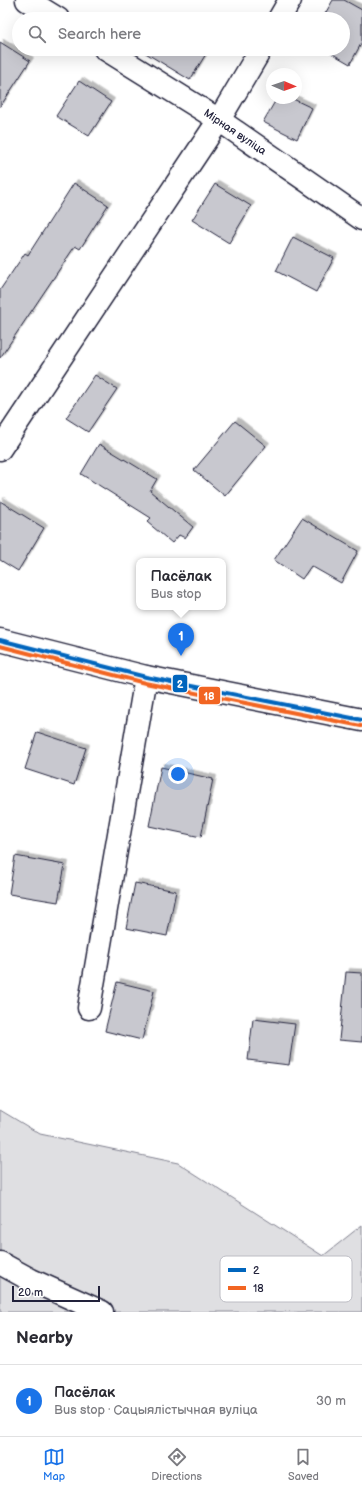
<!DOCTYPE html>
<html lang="en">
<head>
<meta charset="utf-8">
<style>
	:root { --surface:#fff; --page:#f2f2f3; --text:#2b2b33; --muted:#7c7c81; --line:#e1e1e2; --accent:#1a73e8 }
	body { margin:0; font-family:"Balsamiq Sans",sans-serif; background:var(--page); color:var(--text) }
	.compass { position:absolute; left:266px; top:68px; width:36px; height:36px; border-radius:50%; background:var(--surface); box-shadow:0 4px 16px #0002; rotate:92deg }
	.scale { position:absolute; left:12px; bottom:10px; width:88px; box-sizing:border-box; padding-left:4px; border:2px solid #22223b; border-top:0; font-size:11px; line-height:14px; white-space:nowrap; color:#22223b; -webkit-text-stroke:3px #fff; paint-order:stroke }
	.you { position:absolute; left:178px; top:774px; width:14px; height:14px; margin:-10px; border:3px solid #fff; border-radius:50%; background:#1a73e8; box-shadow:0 0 0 6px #1a73e833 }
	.badge { display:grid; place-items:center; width:26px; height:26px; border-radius:50%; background:var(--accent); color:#fff; font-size:13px; font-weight:700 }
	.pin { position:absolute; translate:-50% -33px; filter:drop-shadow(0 1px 2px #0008) }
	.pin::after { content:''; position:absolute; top:21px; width:14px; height:12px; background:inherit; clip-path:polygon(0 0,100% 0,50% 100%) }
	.popup { position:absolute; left:136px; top:558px; width:90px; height:52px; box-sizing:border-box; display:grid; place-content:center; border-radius:8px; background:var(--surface); filter:drop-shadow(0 1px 3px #0005); font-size:13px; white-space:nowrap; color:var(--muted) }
	.popup b { font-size:15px; color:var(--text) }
	.popup::after { content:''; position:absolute; left:50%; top:100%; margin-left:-8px; border:8px solid transparent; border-top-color:var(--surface) }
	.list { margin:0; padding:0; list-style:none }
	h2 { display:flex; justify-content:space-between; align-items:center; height:52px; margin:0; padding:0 16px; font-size:17px }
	h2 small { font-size:13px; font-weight:400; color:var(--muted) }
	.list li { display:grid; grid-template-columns:26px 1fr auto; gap:12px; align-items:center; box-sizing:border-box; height:72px; padding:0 16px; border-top:1px solid var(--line) }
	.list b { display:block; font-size:15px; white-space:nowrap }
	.list p { margin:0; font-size:13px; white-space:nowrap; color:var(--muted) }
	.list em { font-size:13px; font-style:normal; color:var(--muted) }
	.icon { flex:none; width:22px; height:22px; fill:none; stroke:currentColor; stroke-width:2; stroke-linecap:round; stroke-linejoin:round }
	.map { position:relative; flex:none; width:362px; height:1312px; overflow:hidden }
	.search { position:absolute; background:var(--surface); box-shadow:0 4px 16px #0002; left:12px; right:12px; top:12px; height:44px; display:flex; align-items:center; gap:10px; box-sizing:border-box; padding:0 14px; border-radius:22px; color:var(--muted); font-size:15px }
	.sheet { height:124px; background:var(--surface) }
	nav { display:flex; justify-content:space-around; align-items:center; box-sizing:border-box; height:56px; border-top:1px solid var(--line); background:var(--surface); font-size:11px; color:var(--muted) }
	nav a { display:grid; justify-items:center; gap:2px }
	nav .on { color:var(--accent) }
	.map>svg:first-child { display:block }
	.green { fill:#dfdfe2; stroke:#80808e }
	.building { fill:#c8c8cf; stroke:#22223b; filter:url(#shadow) }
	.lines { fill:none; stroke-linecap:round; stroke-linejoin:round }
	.minor-casing { stroke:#22223b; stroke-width:25 }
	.major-casing { stroke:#22223b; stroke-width:25 }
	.minor { stroke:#fff; stroke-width:22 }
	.major { stroke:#fff; stroke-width:22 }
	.bus-1-casing { stroke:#fff; stroke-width:7 }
	.bus-2-casing { stroke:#fff; stroke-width:7 }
	.bus-1 { stroke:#0065bd; stroke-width:4 }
	.bus-2 { stroke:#f26522; stroke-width:4 }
	.labels { text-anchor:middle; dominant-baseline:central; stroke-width:3; stroke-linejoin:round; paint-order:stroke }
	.street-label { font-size:11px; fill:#22223b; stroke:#fff }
	.key { fill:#fff; stroke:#bdbdc4; stroke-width:1 }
	.key-label { font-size:11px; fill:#22223b }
	.line-badge { stroke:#fff; stroke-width:1.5 }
	.badge-label { font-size:11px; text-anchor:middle; font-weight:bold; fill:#fff }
</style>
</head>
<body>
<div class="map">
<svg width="362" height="1312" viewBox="0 0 362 1312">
	<defs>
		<filter id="shadow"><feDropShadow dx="3.5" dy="-3.5" stdDeviation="0" flood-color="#0004"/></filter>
	</defs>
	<rect width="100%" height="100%" fill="#fff"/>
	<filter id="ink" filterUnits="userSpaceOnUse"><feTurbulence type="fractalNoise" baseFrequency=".025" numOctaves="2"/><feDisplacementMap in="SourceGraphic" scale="8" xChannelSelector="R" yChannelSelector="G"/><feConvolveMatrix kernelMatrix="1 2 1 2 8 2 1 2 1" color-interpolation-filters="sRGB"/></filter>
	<g filter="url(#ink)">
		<!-- green -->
		<path class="green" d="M0,1110L40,1134L178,1163L323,1256L362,1225V1312H0Z"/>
		<!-- building -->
		<path class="building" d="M333,0H344L362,10V42L350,64L324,49H343V19H322Z
			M0,42L30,61L0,107Z
			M139,49H209L190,80Z
			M79,81L111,102L89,136L56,116Z
			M277,98H291L312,108L297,139L263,122Z
			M74,183L108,205L80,249L75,246L0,358V290L25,253L28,255Z
			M215,184L251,206L229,243L192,220Z
			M293,237L334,258L316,292L276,271Z
			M95,375L117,389L88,432L66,418Z
			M235,421L266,446L225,496L194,470Z
			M99,444L157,479L150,491L193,527L185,538L179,535L172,543L147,522L151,518L81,474Z
			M0,501L44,528L18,571L0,560Z
			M302,518L358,551L341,583L311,566L302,579L274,560Z
			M37,732L86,748L74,785L25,769Z
			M161,767L213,779L201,837L149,826Z
			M15,856L65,865L58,902L9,894Z
			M135,883L176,891L167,936L126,928Z
			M346,972L362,973V1042L339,1040Z
			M117,982L154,991L142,1040L105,1031Z
			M253,1019L295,1024L289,1065L248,1060Z"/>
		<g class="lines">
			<defs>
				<path id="minor" d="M27,0L58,19
					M279,19L290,0
					M105,49L219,120L362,219
					M0,449L219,120L261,49
					M89,1008L146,677
					M0,1263L31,1280L102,1312"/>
				<path id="major" d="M0,640L146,677L362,720"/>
			</defs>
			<!-- minor casing -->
			<use href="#minor" class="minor-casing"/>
			<!-- major casing -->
			<use href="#major" class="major-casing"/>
			<!-- minor -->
			<use href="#minor" class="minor"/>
			<!-- major -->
			<use href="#major" class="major"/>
			<defs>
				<path id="bus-1" d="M0,640L146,677L362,720"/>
				<path id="bus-2" d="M0,646L145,683L361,726"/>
			</defs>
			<!-- bus-1 casing -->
			<use href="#bus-1" class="bus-1-casing"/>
			<!-- bus-2 casing -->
			<use href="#bus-2" class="bus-2-casing"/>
			<!-- bus-1 -->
			<use href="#bus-1" class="bus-1"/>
			<!-- bus-2 -->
			<use href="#bus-2" class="bus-2"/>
		</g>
	</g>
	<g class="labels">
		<!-- street labels -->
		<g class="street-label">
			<text transform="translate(235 132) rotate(34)">Мірная вуліца</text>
		</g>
	</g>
	<!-- legend -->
	<rect x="220" y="1256" width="132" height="46" rx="6" class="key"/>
	<rect x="228" y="1268" width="18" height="4" fill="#0065bd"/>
	<rect x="228" y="1286" width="18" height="4" fill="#f26522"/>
	<g class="key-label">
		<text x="253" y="1274">2</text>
		<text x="253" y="1292">18</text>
	</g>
	<g class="line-badge">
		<rect x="172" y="674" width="16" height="19" rx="4" fill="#0065bd"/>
		<rect x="198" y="686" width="23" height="19" rx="4" fill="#f26522"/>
	</g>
	<g class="badge-label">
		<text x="180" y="688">2</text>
		<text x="209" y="700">18</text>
	</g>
</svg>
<svg class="compass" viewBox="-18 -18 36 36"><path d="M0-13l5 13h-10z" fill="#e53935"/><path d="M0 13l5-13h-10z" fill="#7c7c81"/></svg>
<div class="scale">20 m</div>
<div class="you"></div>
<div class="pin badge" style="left:181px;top:656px">1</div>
<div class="popup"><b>Пасёлак</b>Bus stop</div>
<div class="search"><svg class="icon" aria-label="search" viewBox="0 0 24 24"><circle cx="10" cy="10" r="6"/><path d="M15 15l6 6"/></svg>Search here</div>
</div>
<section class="sheet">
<h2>Nearby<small></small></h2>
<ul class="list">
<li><span class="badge">1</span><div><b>Пасёлак</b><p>Bus stop · Сацыялістычная вуліца</p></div><em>30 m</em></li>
</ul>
</section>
<nav>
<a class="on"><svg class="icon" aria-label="map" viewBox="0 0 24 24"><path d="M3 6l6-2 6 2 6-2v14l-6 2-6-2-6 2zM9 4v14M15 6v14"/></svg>Map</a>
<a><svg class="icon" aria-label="directions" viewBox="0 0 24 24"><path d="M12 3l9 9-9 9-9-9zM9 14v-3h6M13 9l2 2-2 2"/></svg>Directions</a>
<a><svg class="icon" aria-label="saved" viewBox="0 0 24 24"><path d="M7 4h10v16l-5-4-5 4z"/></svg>Saved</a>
</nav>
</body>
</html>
